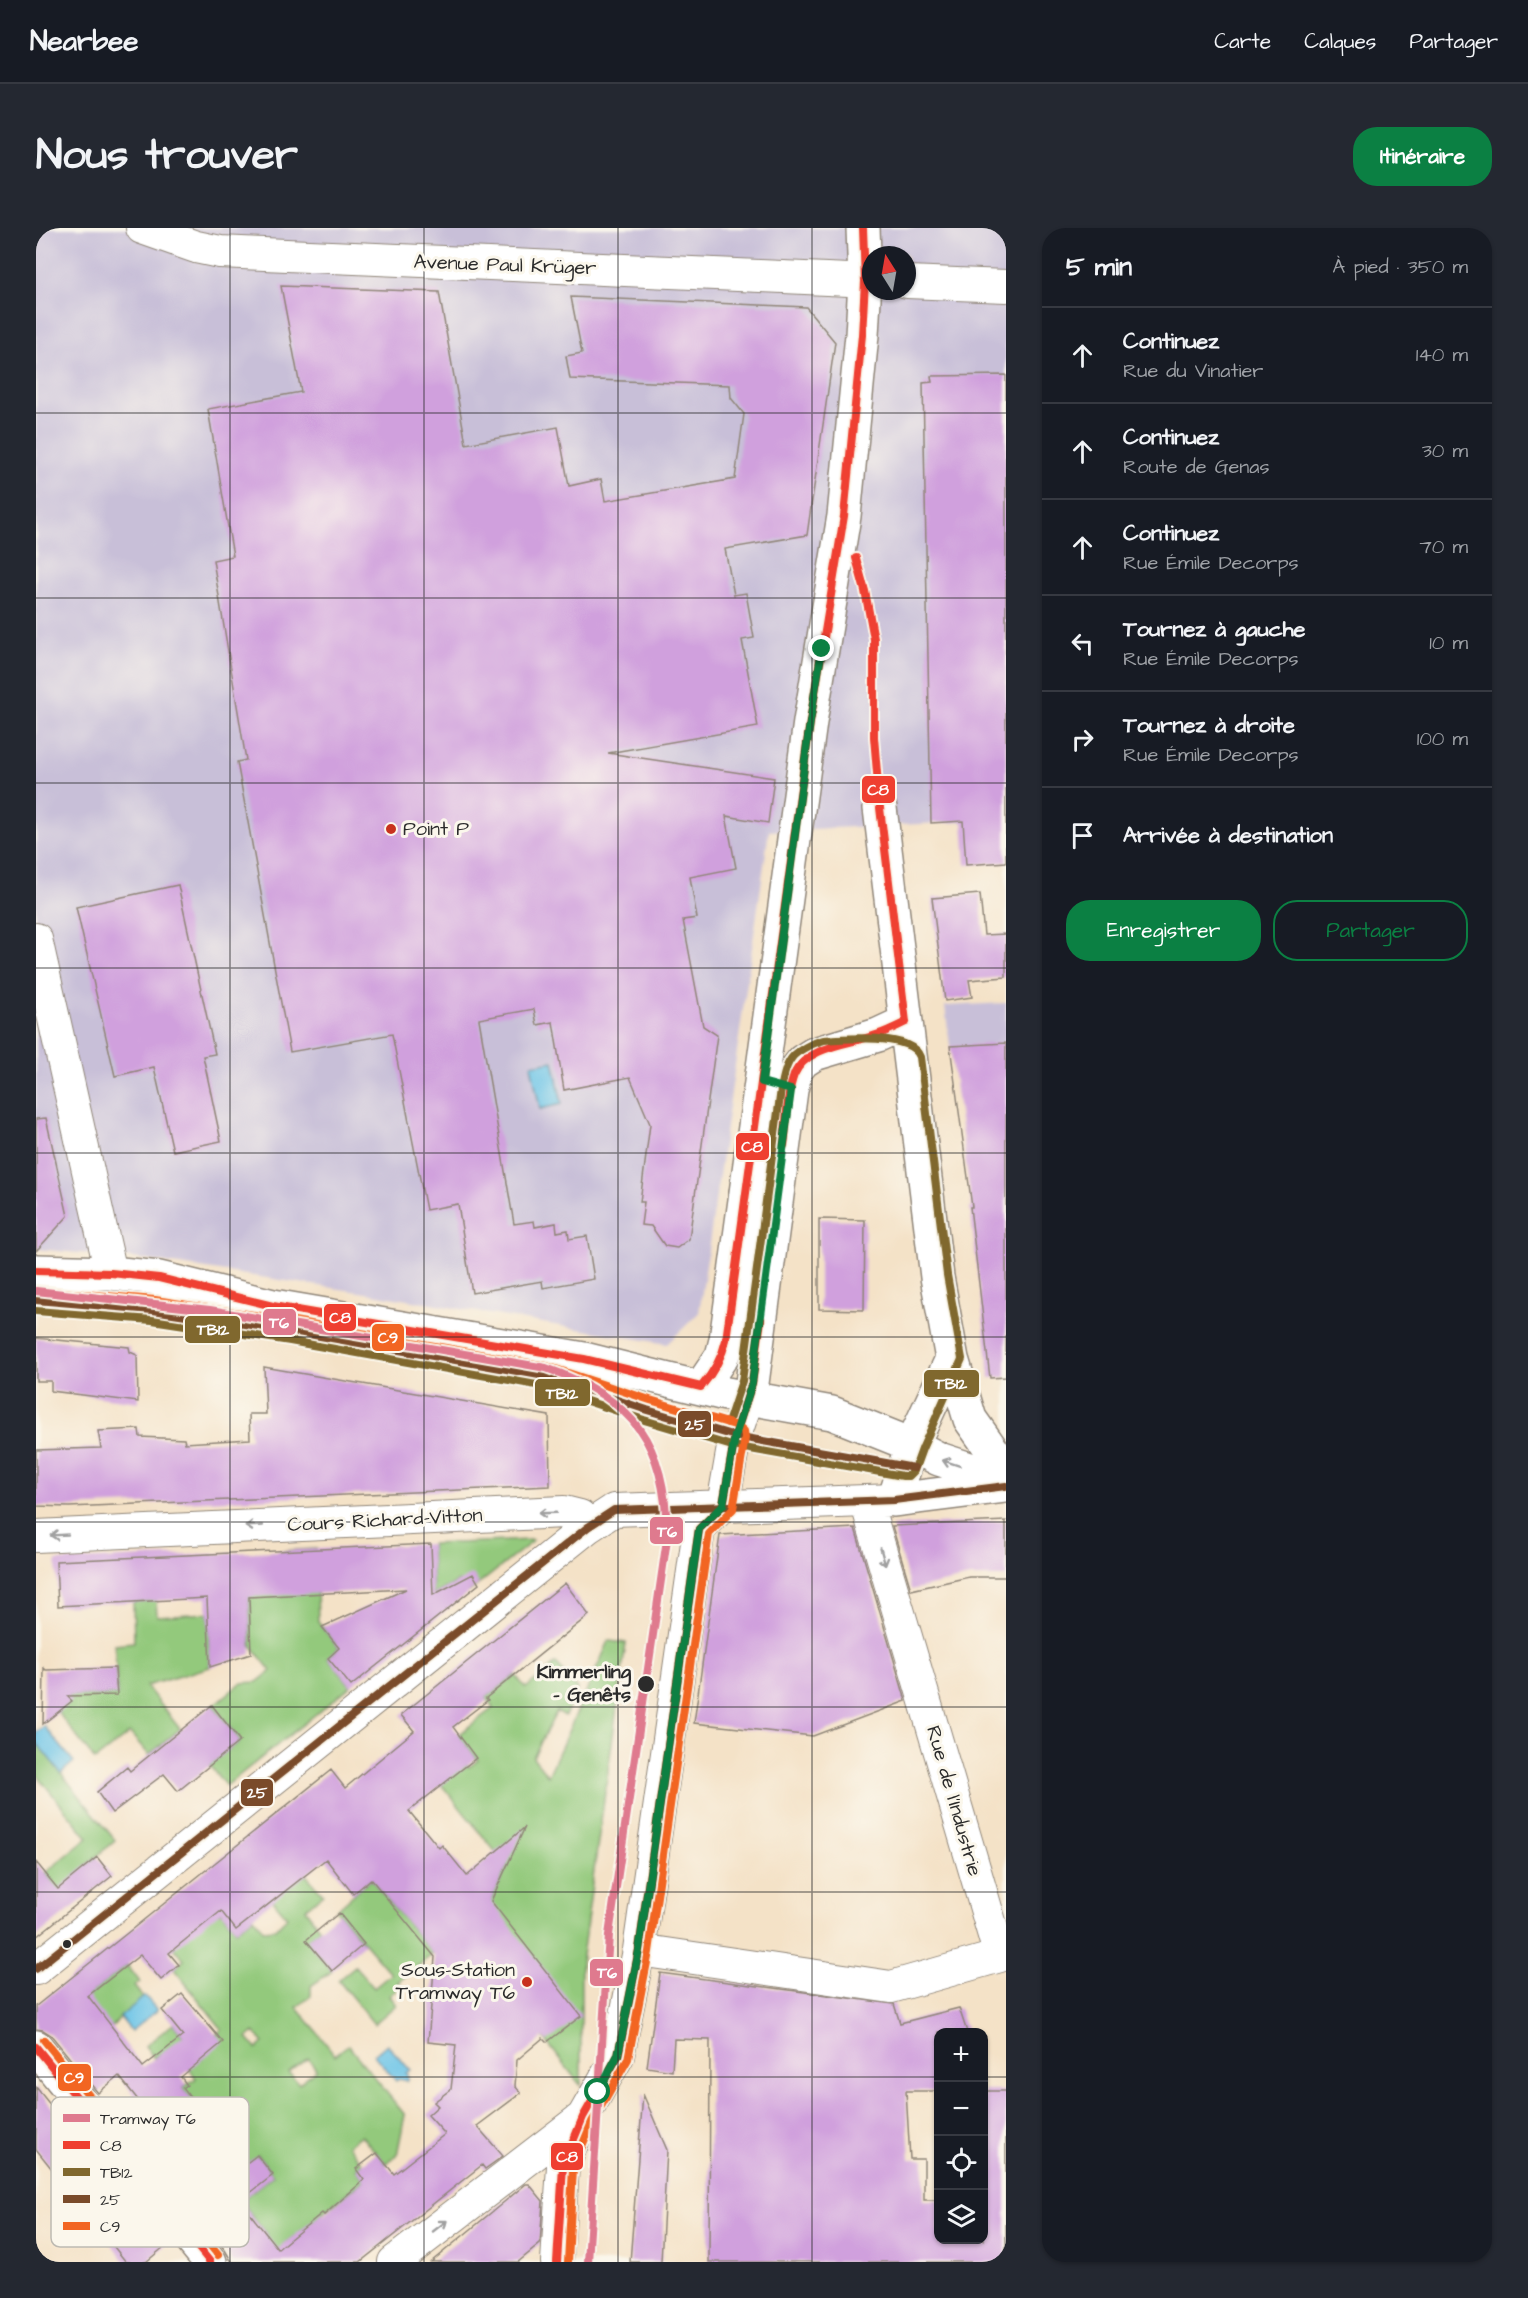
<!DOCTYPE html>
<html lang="fr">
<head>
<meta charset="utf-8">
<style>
	:root { --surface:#171b24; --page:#242831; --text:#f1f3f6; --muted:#9ea1a6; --line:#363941; --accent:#0b8043 }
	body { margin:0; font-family:"Architects Daughter",sans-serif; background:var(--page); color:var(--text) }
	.controls { position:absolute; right:18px; bottom:18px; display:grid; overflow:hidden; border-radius:12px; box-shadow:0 2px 4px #0004 }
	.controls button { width:54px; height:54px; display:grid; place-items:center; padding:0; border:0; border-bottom:2px solid var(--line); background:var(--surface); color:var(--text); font:30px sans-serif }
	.compass { position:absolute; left:826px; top:18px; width:54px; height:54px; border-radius:50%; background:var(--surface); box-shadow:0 2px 4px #0004; rotate:349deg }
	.stop { position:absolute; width:18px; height:18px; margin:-14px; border:4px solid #0b8043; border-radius:50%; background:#fff }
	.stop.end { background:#0b8043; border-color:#fff; box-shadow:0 2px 6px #0008 }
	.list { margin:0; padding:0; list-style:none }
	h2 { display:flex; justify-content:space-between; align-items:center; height:78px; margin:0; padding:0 24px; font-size:26px }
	h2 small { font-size:20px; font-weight:400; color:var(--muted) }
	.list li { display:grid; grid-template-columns:39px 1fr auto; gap:18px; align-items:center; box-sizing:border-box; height:96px; padding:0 24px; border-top:2px solid var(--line) }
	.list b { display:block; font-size:22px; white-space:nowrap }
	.list p { margin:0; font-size:20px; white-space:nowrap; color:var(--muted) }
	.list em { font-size:20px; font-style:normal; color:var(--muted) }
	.actions { display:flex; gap:12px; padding:18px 24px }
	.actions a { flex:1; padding:14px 0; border:2px solid var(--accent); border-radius:24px; text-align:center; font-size:21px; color:var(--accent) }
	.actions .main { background:var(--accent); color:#fff }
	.icon { flex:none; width:33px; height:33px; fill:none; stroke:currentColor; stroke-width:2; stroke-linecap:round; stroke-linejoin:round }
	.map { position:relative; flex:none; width:970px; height:2034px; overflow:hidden; border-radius:24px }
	header { display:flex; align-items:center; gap:36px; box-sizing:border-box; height:84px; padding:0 30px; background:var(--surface); border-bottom:2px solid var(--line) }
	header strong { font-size:28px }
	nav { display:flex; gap:33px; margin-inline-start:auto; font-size:21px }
	.intro { display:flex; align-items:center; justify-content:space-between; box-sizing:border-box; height:144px; padding:0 36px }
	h1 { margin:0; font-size:42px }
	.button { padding:15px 27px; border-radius:24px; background:var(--accent); color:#fff; font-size:21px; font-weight:700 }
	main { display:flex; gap:36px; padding:0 36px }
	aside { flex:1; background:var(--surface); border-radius:24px; box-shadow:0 2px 4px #0004 }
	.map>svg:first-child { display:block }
	.industrial { fill:#c8bfd8; fill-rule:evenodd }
	.green { fill:#93c97b; stroke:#5f7a53; stroke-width:1.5; fill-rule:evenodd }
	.water { fill:#69c3e7; stroke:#4a7789; stroke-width:1.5 }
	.building { fill:#d0a0dd; fill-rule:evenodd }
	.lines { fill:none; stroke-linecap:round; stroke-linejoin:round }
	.street-casing { stroke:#908679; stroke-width:34 }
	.secondary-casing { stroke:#908679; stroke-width:36 }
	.street { stroke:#fff; stroke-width:32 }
	.secondary { stroke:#fff; stroke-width:33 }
	.bus-1-casing { stroke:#fbf7ec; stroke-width:12 }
	.bus-2-casing { stroke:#fbf7ec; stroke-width:12 }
	.bus-3-casing { stroke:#fbf7ec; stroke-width:12 }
	.bus-4-casing { stroke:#fbf7ec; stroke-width:12 }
	.bus-1 { stroke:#ef3f30; stroke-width:8 }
	.bus-2 { stroke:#80682e; stroke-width:8 }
	.bus-3 { stroke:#7a4b2a; stroke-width:8 }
	.bus-4 { stroke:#f26522; stroke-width:8 }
	.tram-1-casing { stroke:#fbf7ec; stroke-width:12 }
	.tram-1 { stroke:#df7a8e; stroke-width:8 }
	.oneway { stroke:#a0a0a0 }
	.route { stroke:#0b8043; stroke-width:8 }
	.grid { fill:none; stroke:#2b2b2b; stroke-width:1.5; stroke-opacity:0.55 }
	.poi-dot { fill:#c8321e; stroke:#fbf7ec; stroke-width:2 }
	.stop-dot { fill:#2b2b2b; stroke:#fbf7ec; stroke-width:2 }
	.labels { text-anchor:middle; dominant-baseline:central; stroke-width:6; stroke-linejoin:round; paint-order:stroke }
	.street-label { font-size:20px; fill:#2b2b2b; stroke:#fbf7ec }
	.poi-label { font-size:20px; fill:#2b2b2b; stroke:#fbf7ec; text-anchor:start }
	.stop-label { font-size:20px; font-weight:bold; fill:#2b2b2b; stroke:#fbf7ec; text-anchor:end }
	.key { fill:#fbf7ec; stroke:#bdbab2; stroke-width:1.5 }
	.key-label { font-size:16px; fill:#2b2b2b }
	.line-badge { stroke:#fbf7ec; stroke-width:2 }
	.badge-label { font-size:16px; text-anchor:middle; font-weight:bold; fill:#fff }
</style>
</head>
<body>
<header>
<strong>Nearbee</strong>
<nav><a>Carte</a><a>Calques</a><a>Partager</a></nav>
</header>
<div class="intro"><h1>Nous trouver</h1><a class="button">Itinéraire</a></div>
<main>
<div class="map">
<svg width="970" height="2034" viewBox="0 0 970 2034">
	<rect width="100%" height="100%" fill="#fbf7ec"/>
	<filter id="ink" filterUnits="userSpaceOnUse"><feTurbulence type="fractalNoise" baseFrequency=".0167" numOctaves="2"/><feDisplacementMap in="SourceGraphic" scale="12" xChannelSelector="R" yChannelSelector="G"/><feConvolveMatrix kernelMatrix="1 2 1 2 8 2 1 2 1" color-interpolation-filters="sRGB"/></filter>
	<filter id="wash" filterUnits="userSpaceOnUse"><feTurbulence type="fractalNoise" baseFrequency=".008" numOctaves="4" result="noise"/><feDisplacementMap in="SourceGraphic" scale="24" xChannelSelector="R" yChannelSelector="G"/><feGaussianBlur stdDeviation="1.35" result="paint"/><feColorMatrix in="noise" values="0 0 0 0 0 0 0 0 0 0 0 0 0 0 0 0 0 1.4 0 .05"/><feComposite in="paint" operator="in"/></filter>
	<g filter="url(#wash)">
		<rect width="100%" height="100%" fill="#f4e2c7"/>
		<!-- industrial -->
		<path class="industrial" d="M0,0H970V592L733,603L663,1085L631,1116L330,1065L97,1030L0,1021ZM835,27H871V63H835Z
			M970,775V815L914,818L909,778Z"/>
		<!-- green -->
		<path class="green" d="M496,1312V1314L433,1364L423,1353L397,1367L395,1316Z
			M280,1321L282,1394L303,1420L292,1430L315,1458L190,1558L173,1537L204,1513L177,1478L205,1455L221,1454L235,1443L215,1417L213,1369L245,1340L244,1323Z
			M120,1372L121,1388L172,1385L174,1439L110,1458L144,1501L113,1527L94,1505L59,1532L9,1468L81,1467L79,1416L98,1414L97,1374Z
			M573,1413L590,1415L545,1735V1858L438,1721L442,1700L471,1638L396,1545L421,1526L433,1539L442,1532L422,1507L457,1480L450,1470L479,1447L490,1460L520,1435L541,1461L529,1488L521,1483L497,1529L512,1548Z
			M0,1514L79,1612L50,1638L55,1645L23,1663L9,1645L52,1610L0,1546Z
			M270,1647L287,1666L269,1681L284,1701L271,1712L296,1743L275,1758V1768L261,1779L299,1827L312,1817L369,1887L361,1927L350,1936L325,1907L312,1917L327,1936L320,1941L328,1952L230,2031L231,2007L204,1973L237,1947L222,1927L201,1943L177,1914L131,1951L124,1943L144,1926L132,1909L164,1883L147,1860L160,1850L146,1832L130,1822L118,1830L109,1818L137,1796L166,1831L180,1807L186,1801L138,1741L148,1732L132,1712L185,1683L200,1702L218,1689L227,1702L240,1701L251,1689L232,1666ZM218,1804L228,1815L220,1821L211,1810ZM272,1830L280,1841L263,1856L253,1844Z
			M335,1651L397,1726L362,1754L365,1758L353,1768L360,1777L338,1796L302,1752L319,1738L338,1760L355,1746L300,1682Z
			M91,1737L104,1754L98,1758L107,1770L84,1789L76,1799L34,1782Z"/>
		<!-- water -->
		<path class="water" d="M517,833L526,876L504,881L495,837Z
			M8,1498L38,1534L25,1545L0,1514V1505Z
			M109,1768L121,1782L95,1803L84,1789Z
			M351,1816L374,1842L370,1845L372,1850L370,1853L363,1851L360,1853L338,1827Z"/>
		<g id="blocks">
			<!-- building -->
			<path class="building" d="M245,58L403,64L430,216L522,199L533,258L565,251L569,273L699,251L708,186L695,170L694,157L534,151L530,128L546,125L535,69L770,79L799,114L771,307L689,321L698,367L710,365L718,410L706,412L722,499L572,525L738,550L732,595L690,588L700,640L654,649L661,690L647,692L667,798L681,807L653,1011L641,1020L629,1018L615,998L605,997L608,974H604L614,896L594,849L528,862L517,794L501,797L498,781L443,791L478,996L498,993L499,999L520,995L521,1004L532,1002L533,1011L551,1008L558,1051L507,1060L506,1053L436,1065L422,976L390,982L356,806L254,824L201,534L210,532L177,332L197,328L172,181L265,164Z
				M970,147V634L930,637L927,593L895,595L887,155L896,154L895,148Z
				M142,657L179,826L167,828L185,913L137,923L118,839L79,848L40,679Z
				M944,666L948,707L970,706V749L933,752L936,769L909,773L896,670Z
				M970,815V1149L954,1150L934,979H936L914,818Z
				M10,890L32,988L0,1023V891Z
				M783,991L829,992L828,1082L783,1081Z
				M0,1110L93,1119L94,1124L101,1127L102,1174L15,1163V1153H0Z
				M228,1139L513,1188L514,1258L33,1279L0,1278V1222L65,1220L62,1203L103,1201L104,1209L148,1211L149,1215L214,1211L213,1186H230Z
				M970,1293V1349H933L875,1362L856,1298Z
				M819,1300L870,1473L777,1508L658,1495L684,1307Z
				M395,1316L397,1367L437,1346L443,1356L315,1458L292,1430L303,1420L286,1399L370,1361L213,1369L215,1426L174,1439L171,1370L22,1378L20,1333Z
				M529,1355L553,1387L450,1470L452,1472L417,1499L440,1530L373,1583L403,1620L406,1617L431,1648L489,1599L455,1673L545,1788L511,1814L507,1810L481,1832L479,1858L485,1865L441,1898L467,1928L449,1941L446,1937L324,2034H196L189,2022L93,1904L114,1887L83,1848L62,1865L15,1807L7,1802L0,1801V1778L295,1542L309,1560L378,1503L365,1487ZM290,1631L317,1666L335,1651L399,1729L392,1814L420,1817L415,1861L398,1874L402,1878L392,1887L409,1906L358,1946L341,1925L320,1941L328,1952L288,1987L286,1985L242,2021L204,1973L237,1947L221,1927L189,1952L186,1948L181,1953L141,1902L164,1883L147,1860L151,1857L145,1849L187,1814L146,1766L126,1782L147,1808L107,1839L52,1768L104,1727L125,1752L143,1737L133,1725L185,1683L200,1702Z
				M8,1440L10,1442L79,1440L81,1467L31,1468L36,1473L7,1496Z
				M176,1477L204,1513L142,1563L128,1546L76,1585L61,1564L91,1539L94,1543Z
				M61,1629L76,1648L0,1709V1634L22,1661Z
				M303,1685L328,1716L296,1743L270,1712Z
				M624,1745L858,1776L864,1795L923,1780L931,1804H903V1863H870L874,1931H888V1972H903V2012H948V1863H970V2034H673L674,1812L638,1811L636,1843L611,1839Z
				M0,1859L58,1932L63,1927L134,2014L110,2034H90L0,1921Z
				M607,1866L631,1922L625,2034H594Z
				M490,1956H493L507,1973L504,2016L482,2034H395Z"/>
		</g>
	</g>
	<g filter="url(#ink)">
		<use href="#blocks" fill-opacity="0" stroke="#908679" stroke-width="1.5"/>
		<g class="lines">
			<defs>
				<path id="street" d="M106,0L160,19L184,24L835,53
					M871,54L970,58
					M0,711L75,1045
					M687,1277L699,1208L712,1169
					M0,1308L528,1284L544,1288L552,1299
					M603,1722L855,1759L964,1728L830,1273
					M0,1741L552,1299L578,1282L858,1272
					M358,2034L547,1889
					M521,2034L527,1938L547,1889L582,1828L603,1722L663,1301L687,1277"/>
				<path id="secondary" d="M844,580L901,1049L916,1131L934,1191L970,1242
					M0,1043L75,1045L123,1050L237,1078L548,1131L685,1165L796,1185L876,1217L903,1231L970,1253
					M916,1131L876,1217L858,1272L970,1258
					M665,1159L686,1128L690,1112L774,494L808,288L826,107L829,53L827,0
					M712,1169L716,1155L755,862L760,842L767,833L778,826L842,807L870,794
					M0,1819L174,2034"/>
			</defs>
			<!-- street casing -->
			<use href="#street" class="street-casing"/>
			<!-- secondary casing -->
			<use href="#secondary" class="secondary-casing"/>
			<!-- street -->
			<use href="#street" class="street"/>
			<!-- secondary -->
			<use href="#secondary" class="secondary"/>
			<defs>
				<path id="bus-1" d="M820,330L829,363L838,411V509L844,580L870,794
					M748,917C751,894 750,869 758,847C770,818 814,816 840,807C850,804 860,799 870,794
					M0,1043L75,1045L123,1050L237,1078L548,1131L665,1159C677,1145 686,1130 690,1112L774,494L808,288L826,107L829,53L827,0
					M687,1277L699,1208L716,1155L725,1092
					M0,1819L174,2034
					M521,2034L527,1938L547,1889L582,1828L603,1722L663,1301L687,1277"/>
				<path id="bus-2" d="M0,1083L116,1092L254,1113L506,1158L608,1192L696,1218
					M692,1195L706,1153L745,861C748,847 750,832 762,824C769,819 780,814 788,812C809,810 876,805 884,829L911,1047L926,1131L886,1221L878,1243L873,1248H867L697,1218"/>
				<path id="bus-3" d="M0,1072L117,1082L256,1103L509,1148L611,1182L699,1208L878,1240
					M0,1741L552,1299L578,1282L858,1272L970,1258"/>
				<path id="bus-4" d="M1,1062L119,1072L258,1093L511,1138L614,1172L702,1198L708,1203L709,1210L697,1281L673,1306L613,1724L592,1831L556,1894L537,1940L532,2034
					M8,1812L182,2027"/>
			</defs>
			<!-- bus-1 casing -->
			<use href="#bus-1" class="bus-1-casing"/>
			<!-- bus-2 casing -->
			<use href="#bus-2" class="bus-2-casing"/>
			<!-- bus-3 casing -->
			<use href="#bus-3" class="bus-3-casing"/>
			<!-- bus-4 casing -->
			<use href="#bus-4" class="bus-4-casing"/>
			<!-- bus-1 -->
			<use href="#bus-1" class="bus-1"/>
			<!-- bus-2 -->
			<use href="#bus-2" class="bus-2"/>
			<!-- bus-3 -->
			<use href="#bus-3" class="bus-3"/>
			<!-- bus-4 -->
			<use href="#bus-4" class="bus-4"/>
			<defs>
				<path id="tram-1" d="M0,1063L174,1082L510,1140C599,1171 631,1217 631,1311L573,1707L552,2034"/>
			</defs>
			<!-- tram-1 casing -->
			<use href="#tram-1" class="tram-1-casing"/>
			<!-- tram-1 -->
			<use href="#tram-1" class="tram-1"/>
		</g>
		<!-- one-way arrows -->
		<defs><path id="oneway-shaft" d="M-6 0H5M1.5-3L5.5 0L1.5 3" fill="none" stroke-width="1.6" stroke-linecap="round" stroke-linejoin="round" transform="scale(1.5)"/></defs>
		<g class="oneway">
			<use href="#oneway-shaft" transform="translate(915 1235) rotate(-162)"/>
			<use href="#oneway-shaft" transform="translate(511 1285) rotate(178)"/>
			<use href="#oneway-shaft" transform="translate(218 1298) rotate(177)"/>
			<use href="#oneway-shaft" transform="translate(23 1307) rotate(177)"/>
			<use href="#oneway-shaft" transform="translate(847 1329) rotate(74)"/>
			<use href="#oneway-shaft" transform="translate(404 1998) rotate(-38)"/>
		</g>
	</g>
	<g class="lines" filter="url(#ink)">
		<!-- route -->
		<path class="route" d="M562,1864L582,1827L603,1722L663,1301L687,1277L699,1208L716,1155L755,862L726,854L774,494L786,421"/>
	</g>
	<!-- grid -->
	<path class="grid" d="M194,0V2034M388,0V2034M582,0V2034M776,0V2034M0,185H970M0,370H970M0,555H970M0,740H970M0,925H970M0,1109H970M0,1294H970M0,1479H970M0,1664H970M0,1849H902M948,1849H970"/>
	<!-- markers -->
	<g class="poi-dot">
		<circle cx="355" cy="601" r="6"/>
		<circle cx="491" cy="1754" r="6"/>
	</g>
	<g class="stop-dot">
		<circle cx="610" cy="1456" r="9"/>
		<circle cx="31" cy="1716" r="5"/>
	</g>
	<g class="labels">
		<!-- street labels -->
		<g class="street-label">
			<text transform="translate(469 37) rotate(2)">Avenue Paul Krüger</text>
			<text transform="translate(349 1292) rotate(-3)">Cours Richard-Vitton</text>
			<text transform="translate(918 1573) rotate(74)">Rue de l'Industrie</text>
		</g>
		<!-- poi labels -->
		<g class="poi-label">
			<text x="367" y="601">Point P</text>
			<text x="479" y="1742" text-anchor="end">Sous-Station<tspan x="479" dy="23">Tramway T6</tspan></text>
		</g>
		<!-- stop labels -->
		<g class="stop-label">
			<text x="595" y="1444">Kimmerling<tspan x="595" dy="23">- Genêts</tspan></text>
		</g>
	</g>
	<!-- legend -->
	<rect x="15" y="1869" width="198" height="150" rx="9" class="key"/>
	<rect x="27" y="1886" width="27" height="8" fill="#df7a8e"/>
	<rect x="27" y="1913" width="27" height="8" fill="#ef3f30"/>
	<rect x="27" y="1940" width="27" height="8" fill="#80682e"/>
	<rect x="27" y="1967" width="27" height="8" fill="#7a4b2a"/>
	<rect x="27" y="1994" width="27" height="8" fill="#f26522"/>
	<g class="key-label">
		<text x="64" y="1896">Tramway T6</text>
		<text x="64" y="1923">C8</text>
		<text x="64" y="1950">TB12</text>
		<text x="64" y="1977">25</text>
		<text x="64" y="2004">C9</text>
	</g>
	<g class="line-badge">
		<rect x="825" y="547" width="35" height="29" rx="6" fill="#ef3f30"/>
		<rect x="699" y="904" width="35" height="29" rx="6" fill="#ef3f30"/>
		<rect x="287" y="1075" width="34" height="29" rx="6" fill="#ef3f30"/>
		<rect x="226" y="1080" width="35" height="28" rx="6" fill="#df7a8e"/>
		<rect x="148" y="1087" width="57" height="29" rx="6" fill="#80682e"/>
		<rect x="335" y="1095" width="34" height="29" rx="6" fill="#f26522"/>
		<rect x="887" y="1141" width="57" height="29" rx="6" fill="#80682e"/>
		<rect x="498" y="1150" width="57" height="29" rx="6" fill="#80682e"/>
		<rect x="641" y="1182" width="35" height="28" rx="6" fill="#7a4b2a"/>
		<rect x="613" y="1288" width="35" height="29" rx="6" fill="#df7a8e"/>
		<rect x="204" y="1550" width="34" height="29" rx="6" fill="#7a4b2a"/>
		<rect x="553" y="1730" width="35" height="29" rx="6" fill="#df7a8e"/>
		<rect x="21" y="1835" width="35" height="29" rx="6" fill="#f26522"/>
		<rect x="514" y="1914" width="34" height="29" rx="6" fill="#ef3f30"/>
	</g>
	<g class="badge-label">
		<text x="842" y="567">C8</text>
		<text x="716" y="924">C8</text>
		<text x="304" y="1095">C8</text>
		<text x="243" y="1100">T6</text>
		<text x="177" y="1107">TB12</text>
		<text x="352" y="1115">C9</text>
		<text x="915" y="1161">TB12</text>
		<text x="526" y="1171">TB12</text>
		<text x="659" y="1202">25</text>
		<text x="631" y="1309">T6</text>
		<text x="221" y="1570">25</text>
		<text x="571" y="1750">T6</text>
		<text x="38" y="1855">C9</text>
		<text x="531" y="1934">C8</text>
	</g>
</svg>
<div class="controls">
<button>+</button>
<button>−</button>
<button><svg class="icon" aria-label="locate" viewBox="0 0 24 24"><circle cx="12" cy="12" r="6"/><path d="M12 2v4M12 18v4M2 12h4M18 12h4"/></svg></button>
<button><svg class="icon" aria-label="layers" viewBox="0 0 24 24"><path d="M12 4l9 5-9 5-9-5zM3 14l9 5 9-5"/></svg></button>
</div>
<svg class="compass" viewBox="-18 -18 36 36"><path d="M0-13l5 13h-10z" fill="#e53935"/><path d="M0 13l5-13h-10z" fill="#9ea1a6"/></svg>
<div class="stop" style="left:562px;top:1864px"></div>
<div class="stop end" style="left:786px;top:421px"></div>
</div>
<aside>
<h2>5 min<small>À pied · 350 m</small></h2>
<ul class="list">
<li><svg class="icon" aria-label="ahead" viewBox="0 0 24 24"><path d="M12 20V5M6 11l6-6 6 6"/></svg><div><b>Continuez</b><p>Rue du Vinatier</p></div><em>140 m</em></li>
<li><svg class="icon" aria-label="ahead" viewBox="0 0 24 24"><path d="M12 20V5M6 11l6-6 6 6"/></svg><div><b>Continuez</b><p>Route de Genas</p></div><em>30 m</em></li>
<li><svg class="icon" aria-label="ahead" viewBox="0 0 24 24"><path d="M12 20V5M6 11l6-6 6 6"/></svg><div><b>Continuez</b><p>Rue Émile Decorps</p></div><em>70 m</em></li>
<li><svg class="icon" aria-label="left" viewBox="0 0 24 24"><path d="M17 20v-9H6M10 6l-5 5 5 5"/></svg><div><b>Tournez à gauche</b><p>Rue Émile Decorps</p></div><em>10 m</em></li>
<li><svg class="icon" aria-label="right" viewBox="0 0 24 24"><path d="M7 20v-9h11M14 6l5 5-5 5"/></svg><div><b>Tournez à droite</b><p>Rue Émile Decorps</p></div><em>100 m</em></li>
<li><svg class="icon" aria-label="arrive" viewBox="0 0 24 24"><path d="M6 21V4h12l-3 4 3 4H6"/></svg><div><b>Arrivée à destination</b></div></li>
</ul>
<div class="actions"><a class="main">Enregistrer</a><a>Partager</a></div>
</aside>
</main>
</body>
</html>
